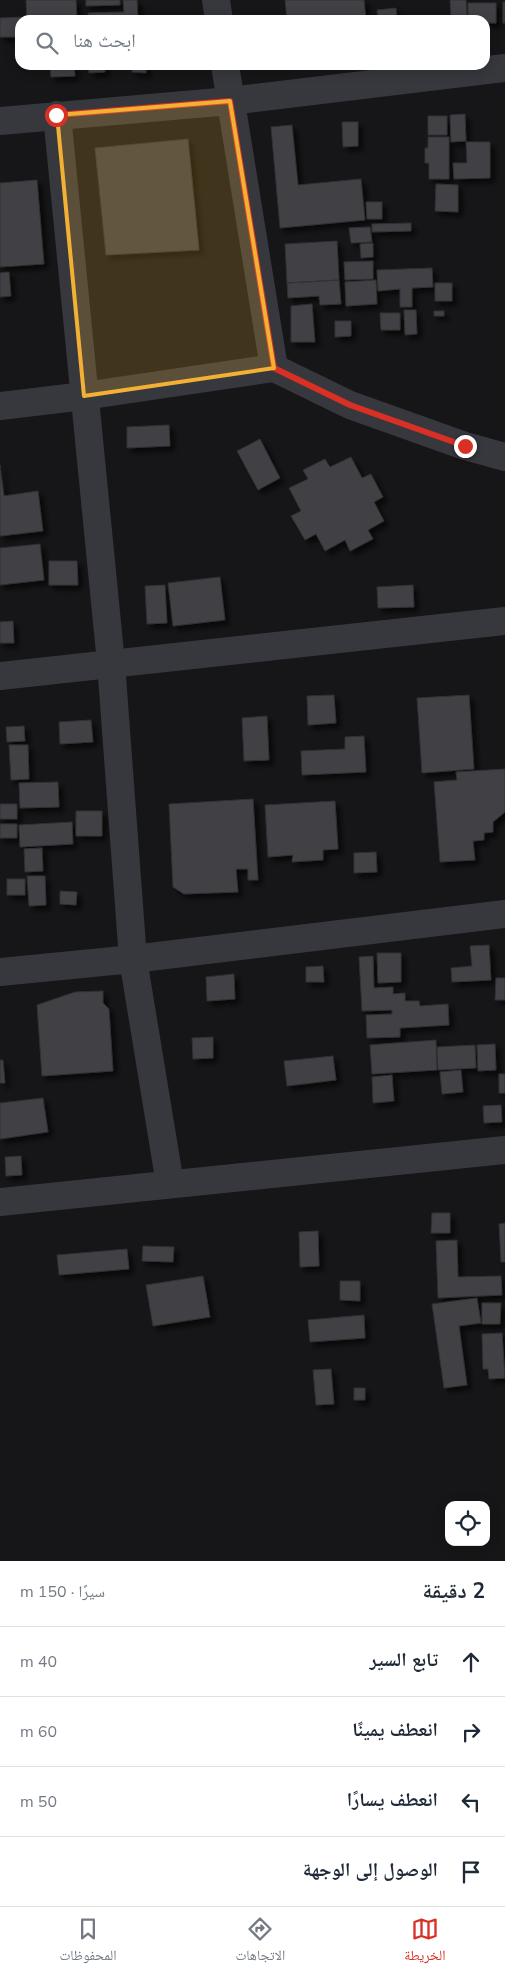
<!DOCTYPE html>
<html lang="ar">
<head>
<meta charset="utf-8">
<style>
	:root { --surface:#fff; --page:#f6f6f7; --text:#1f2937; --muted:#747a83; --line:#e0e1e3; --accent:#d93025 }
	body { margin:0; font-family:"Nunito Sans","Noto Naskh Arabic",sans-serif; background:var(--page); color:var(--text); direction:rtl }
	.controls { position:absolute; right:15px; bottom:15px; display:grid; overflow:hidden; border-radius:10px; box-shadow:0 2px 12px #0003 }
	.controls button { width:45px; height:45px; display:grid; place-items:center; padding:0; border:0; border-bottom:1px solid var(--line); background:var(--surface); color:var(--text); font:25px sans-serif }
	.stop { position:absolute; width:15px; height:15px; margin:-11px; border:4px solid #d93025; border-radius:50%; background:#fff }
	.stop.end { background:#d93025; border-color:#fff; box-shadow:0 1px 5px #0008 }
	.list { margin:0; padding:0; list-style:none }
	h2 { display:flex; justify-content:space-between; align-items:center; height:65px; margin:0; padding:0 20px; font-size:21px }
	h2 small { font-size:16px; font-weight:400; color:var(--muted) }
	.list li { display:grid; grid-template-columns:32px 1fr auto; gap:15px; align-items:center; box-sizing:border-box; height:70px; padding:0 20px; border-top:1px solid var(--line) }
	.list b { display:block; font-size:19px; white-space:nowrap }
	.list em { font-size:16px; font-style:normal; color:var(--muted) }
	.icon { flex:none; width:28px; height:28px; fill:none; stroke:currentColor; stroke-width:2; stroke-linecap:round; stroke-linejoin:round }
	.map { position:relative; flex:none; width:505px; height:1561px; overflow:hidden; direction:ltr }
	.search { position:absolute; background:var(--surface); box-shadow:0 2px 12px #0003; left:15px; right:15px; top:15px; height:55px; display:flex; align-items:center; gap:12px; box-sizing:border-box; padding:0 18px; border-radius:15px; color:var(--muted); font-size:19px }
	.sheet { height:345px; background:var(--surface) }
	nav { display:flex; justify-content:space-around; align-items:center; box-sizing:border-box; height:70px; border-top:1px solid var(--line); background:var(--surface); font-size:14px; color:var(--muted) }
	nav a { display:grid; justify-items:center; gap:2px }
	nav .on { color:var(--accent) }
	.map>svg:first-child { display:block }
	.building { fill:#404145; stroke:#303034; filter:url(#shadow) }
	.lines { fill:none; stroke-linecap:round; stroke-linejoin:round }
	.minor { stroke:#37383d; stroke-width:28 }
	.route { stroke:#d93025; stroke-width:6 }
	.marked { fill:#f2b134; fill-opacity:0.2; stroke:#f2b134; stroke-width:4; stroke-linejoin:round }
</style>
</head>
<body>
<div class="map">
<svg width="505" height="1561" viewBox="0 0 505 1561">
	<defs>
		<filter id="shadow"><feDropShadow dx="4.5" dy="4.5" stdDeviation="2.5" flood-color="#0009"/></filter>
	</defs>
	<rect width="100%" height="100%" fill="#161618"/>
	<!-- building -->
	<path class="building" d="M26,0H76L77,20H27Z
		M86,0H120V5L86,6Z
		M123,0H137L138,20H89L88,13L124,12Z
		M285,0H364L366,20H287Z
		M450,0H466L467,20H451Z
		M503,2H505V23H503Z
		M468,3H496V23H485V20H468Z
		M396,8L397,20H378L377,10Z
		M21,17L20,37H0V18Z
		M74,65L75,76L51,77L50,66Z
		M88,65H105V72L89,73Z
		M132,65H146V73L132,72Z
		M465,114L466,141L451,142L450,115Z
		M428,116H447V135H428Z
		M342,122H358V146L343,147Z
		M292,125L298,185L361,179L365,220L280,228L271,127Z
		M428,137H449V179H429V163H425V148H428Z
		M188,139L199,250L106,255L95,148Z
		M466,142H490V178L454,179L453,163H467Z
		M37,180L44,264L0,267V183Z
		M436,184L458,185V212L435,211Z
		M366,202H382V219H367Z
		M411,223V231L372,232V224Z
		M370,227L372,242L351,243L349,228Z
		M337,241L339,280L287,283L285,244Z
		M373,243V257L361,258L360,244Z
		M373,261V279L345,280L344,262Z
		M432,268L433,287L412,288V307H400V289L378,291L377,270Z
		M9,272L11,296L0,297V273Z
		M339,280L341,304L320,305L319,296L288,298L287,283Z
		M376,280L377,304L346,306L345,282Z
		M435,283H452V301H435Z
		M312,304L315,342H291V306Z
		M404,310H416L417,334L405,335Z
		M434,311H444V316H434Z
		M380,313H400V330H381Z
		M335,321H351V336L335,337Z
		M169,425L170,446L127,448V427Z
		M260,439L280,478L258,490L237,451Z
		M351,457L362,478L371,474L383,497L374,502L384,521L368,530L373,539L350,551L345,540L325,551L316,534L305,540L291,516L301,511L289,488L308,479L303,470L325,459L330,467Z
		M0,465L4,496L38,491L43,531L0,536Z
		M40,544L44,580L0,585V548Z
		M49,561H77L78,585H49Z
		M220,577L225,620L173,626L168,583Z
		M165,585L167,623L147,624L145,586Z
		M413,585L414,607L378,608L377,587Z
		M13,621L14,643H0V622Z
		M334,695L336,723L308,725L307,696Z
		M469,695L474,769L422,773L417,698Z
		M267,716L269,760L244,761L242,718Z
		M91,720L93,742L60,744L59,722Z
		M24,726L25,741L7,742L6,727Z
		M364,736L366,772L302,775L301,751L345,749V737Z
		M9,745H28L29,779L11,780Z
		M505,769V812L493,822V832L484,833V840L473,841L475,860L440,862L434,782L457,780L456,772Z
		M58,782L59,807L20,808L19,783Z
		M253,799L258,880H248V869H236L238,892L184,894L173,887L169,804Z
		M335,801L338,849L323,850V860L292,862L293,855L268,857L265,805Z
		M0,804H17V819H0Z
		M76,811H102V836H76Z
		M72,822L73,844L20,847L19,825Z
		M0,824H17V838H0Z
		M42,848L43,871L25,872L24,849Z
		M376,852L377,872L354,873V853Z
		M27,876H45L46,905L29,906Z
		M7,879H25V895H7Z
		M60,891L77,892L76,905L60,904Z
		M489,945L491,980L452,982L451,968L472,966L470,946Z
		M377,953H401V982L378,983Z
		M373,956L374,988L393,987V994L405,993V1001H419L420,1006L448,1004L449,1025L400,1028V1037L367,1038L366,1015L392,1014V1010L362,1011L359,957Z
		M323,966L324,982H306V967Z
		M234,974L235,999L207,1001L206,977Z
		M496,978H505V1000H495Z
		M103,991V1003L109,1009L113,1071L42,1076L37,1005L75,992Z
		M213,1037V1058L193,1059L192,1038Z
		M436,1040L437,1070L372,1074L370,1045Z
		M495,1044L496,1070L478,1071L477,1045Z
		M475,1045L476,1068L438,1070L437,1047Z
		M333,1056L336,1080L287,1086L284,1061Z
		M0,1060H3L5,1083H0Z
		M461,1070L463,1092L442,1094L440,1072Z
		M499,1074H505V1093H499Z
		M392,1075L394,1101L373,1103L372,1077Z
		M43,1098L48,1132L0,1139V1103Z
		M501,1105L502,1122L484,1123L483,1106Z
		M21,1156L22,1175L6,1176L5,1157Z
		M432,1213H450V1233H431Z
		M505,1223V1262H501L499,1224Z
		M318,1231L319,1266L300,1267L299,1232Z
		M457,1240L458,1277L501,1276L502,1295L438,1298L436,1241Z
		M143,1246L174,1247L173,1262L142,1261Z
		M127,1249L129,1269L59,1275L57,1255Z
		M203,1276L210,1317L153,1326L146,1285Z
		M340,1281H360V1301L340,1300Z
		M477,1298L481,1323L459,1326L467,1385L444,1388L432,1304Z
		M482,1303H501L500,1324H482Z
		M364,1315L365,1338L310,1342L308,1320Z
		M502,1333L505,1378L489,1379L488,1369H483L482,1334Z
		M331,1369L334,1404L316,1405L313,1370Z
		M354,1388H365V1400H354Z"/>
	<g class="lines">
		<!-- minor -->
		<path class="minor" d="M216,0L219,20
			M225,65L274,368
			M57,115L111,663L133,959L170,1184
			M0,121L230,101L505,68
			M0,406L84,396L274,368L350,405L465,446L505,457
			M0,676L505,621
			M0,972L133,959L505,914
			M0,1202L505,1150"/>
	</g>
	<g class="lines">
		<!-- route -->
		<path class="route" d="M56,115L230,101L274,368L350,405L465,446"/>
	</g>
	<!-- marked area -->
	<path class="marked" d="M230,101L274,368L84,396L57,115Z"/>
</svg>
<div class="controls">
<button><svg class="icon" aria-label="locate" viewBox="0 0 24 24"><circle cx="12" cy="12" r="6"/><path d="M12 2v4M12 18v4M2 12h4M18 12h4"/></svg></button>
</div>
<div class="stop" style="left:56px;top:115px"></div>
<div class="stop end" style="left:465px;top:446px"></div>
<div class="search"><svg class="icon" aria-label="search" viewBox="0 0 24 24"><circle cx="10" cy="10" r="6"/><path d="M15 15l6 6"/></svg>ابحث هنا</div>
</div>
<section class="sheet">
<h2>2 دقيقة<small>سيرًا · 150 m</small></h2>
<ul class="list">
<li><svg class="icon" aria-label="ahead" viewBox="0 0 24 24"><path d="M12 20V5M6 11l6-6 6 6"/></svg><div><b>تابع السير</b></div><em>40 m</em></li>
<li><svg class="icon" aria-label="right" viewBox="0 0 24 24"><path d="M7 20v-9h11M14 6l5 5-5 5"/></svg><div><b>انعطف يمينًا</b></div><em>60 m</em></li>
<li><svg class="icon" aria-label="left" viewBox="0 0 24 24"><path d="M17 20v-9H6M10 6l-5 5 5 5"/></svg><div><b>انعطف يسارًا</b></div><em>50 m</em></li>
<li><svg class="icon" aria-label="arrive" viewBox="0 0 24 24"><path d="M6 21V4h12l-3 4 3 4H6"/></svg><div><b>الوصول إلى الوجهة</b></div></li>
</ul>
</section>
<nav>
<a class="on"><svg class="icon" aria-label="map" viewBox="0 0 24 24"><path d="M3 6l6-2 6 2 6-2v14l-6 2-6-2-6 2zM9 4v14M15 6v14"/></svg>الخريطة</a>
<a><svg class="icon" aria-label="directions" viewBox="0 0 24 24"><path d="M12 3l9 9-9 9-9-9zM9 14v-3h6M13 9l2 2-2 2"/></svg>الاتجاهات</a>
<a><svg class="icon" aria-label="saved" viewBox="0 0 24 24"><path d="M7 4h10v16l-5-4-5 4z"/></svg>المحفوظات</a>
</nav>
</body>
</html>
